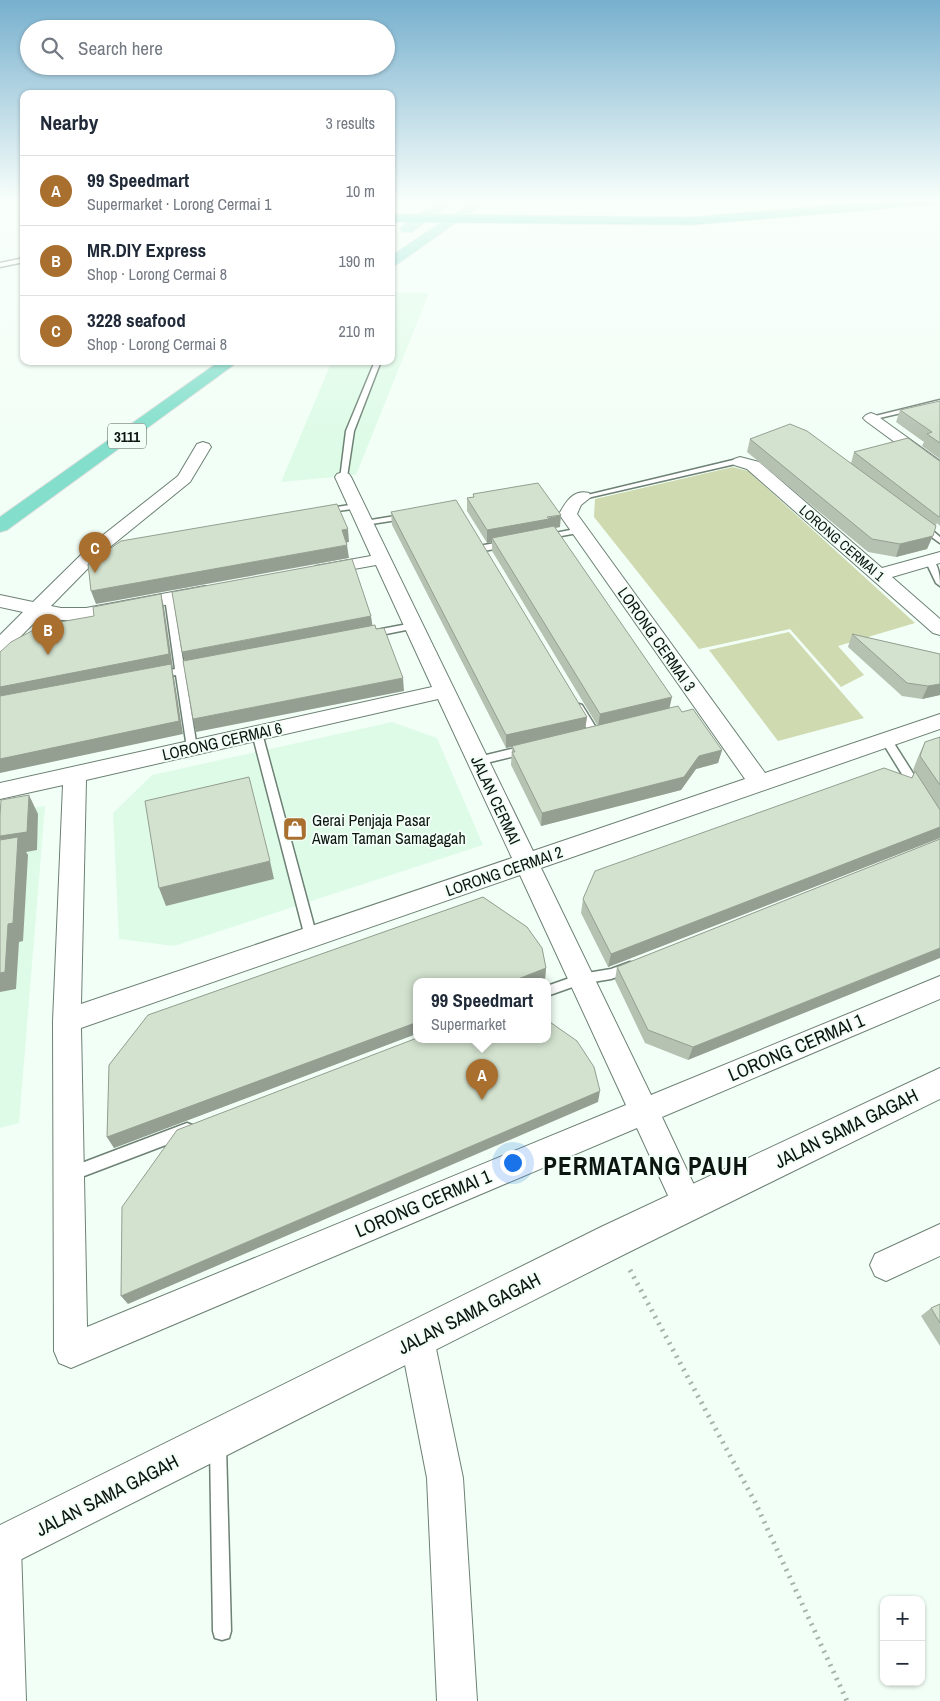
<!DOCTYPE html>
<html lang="en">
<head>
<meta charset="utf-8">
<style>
	:root { --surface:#fff; --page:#f6f6f7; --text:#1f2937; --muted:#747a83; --line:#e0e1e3; --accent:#a86f2e }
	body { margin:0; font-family:"Archivo Narrow",sans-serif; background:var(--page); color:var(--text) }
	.controls { position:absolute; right:15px; bottom:15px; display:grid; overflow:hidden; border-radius:10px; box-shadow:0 1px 4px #0004 }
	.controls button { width:45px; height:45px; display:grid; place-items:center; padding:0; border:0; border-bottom:1px solid var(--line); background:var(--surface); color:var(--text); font:25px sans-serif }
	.you { position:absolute; left:512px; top:1162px; width:18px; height:18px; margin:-12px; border:4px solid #fff; border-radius:50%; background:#1a73e8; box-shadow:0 0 0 8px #1a73e833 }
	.badge { display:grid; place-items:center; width:32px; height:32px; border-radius:50%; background:var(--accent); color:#fff; font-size:16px; font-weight:700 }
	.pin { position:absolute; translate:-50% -41px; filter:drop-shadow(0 1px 2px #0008) }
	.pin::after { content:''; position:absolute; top:26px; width:18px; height:15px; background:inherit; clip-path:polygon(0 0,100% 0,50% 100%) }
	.popup { position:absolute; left:413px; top:978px; width:138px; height:65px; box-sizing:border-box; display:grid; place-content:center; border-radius:10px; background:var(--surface); filter:drop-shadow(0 1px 4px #0005); font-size:16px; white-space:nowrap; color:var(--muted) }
	.popup b { font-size:19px; color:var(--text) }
	.popup::after { content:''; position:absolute; left:50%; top:100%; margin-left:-10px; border:10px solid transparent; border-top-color:var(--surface) }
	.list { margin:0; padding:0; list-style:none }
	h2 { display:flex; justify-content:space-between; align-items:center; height:65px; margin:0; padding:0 20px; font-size:21px }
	h2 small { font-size:16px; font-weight:400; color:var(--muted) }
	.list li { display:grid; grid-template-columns:32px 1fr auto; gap:15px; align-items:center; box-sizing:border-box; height:70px; padding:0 20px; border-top:1px solid var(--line) }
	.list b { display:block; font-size:19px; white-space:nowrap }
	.list p { margin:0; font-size:16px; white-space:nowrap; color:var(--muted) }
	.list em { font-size:16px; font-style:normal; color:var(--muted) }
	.icon { flex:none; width:28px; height:28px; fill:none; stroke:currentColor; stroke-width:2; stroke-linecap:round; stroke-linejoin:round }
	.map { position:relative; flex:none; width:940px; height:1701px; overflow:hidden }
	.search { position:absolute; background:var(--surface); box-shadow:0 1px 4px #0004; left:20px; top:20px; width:375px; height:55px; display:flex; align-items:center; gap:12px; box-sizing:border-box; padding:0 18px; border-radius:28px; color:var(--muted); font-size:19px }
	.panel { position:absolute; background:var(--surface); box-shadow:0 1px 4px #0004; left:20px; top:90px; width:375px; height:275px; border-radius:10px }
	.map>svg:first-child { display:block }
	.built { fill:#defbe7 }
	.green { fill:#cfdab0 }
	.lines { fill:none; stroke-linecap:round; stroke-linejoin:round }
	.lane-casing { stroke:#6d8174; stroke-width:3 }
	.street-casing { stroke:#6d8174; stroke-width:2 }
	.secondary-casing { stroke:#6d8174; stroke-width:2 }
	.primary-casing { stroke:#dddede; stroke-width:2 }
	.highway-casing { stroke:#dddede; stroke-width:2 }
	.path { stroke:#a8b3ab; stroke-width:5; stroke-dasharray:2 5.5; stroke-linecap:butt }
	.lane { fill:#fff; fill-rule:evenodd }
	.street { fill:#fff; fill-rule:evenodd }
	.secondary { fill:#fff; fill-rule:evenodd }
	.primary { fill:#83dfcb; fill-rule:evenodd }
	.highway { fill:#30caa9; fill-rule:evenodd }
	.wall { fill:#b5c2b2 }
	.shaded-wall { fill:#949e91 }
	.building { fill:#d3e2cf; stroke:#949e91 }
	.labels { text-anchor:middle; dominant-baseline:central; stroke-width:4; stroke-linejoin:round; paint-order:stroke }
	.far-street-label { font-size:14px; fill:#0d1510; stroke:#f2fff6 }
	.shield { fill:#f2fff6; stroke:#525b55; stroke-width:1 }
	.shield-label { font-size:15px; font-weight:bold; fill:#0d1510 }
	.street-label { font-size:16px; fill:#0d1510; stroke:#f2fff6 }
	.poi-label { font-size:16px; fill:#0d1510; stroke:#f2fff6; text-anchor:start }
	.near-street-label { font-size:19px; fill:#0d1510; stroke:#f2fff6 }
	.near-district-label { font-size:25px; font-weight:bold; letter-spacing:1px; fill:#0d1510; stroke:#f2fff6 }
</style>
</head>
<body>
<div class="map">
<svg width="940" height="1701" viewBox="0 0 940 1701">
	<rect width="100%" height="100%" fill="#f2fff6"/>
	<!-- built -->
	<path class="built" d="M391,292L429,293L356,475L281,482L332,361H391Z
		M392,722L437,738L483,845L174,946L119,939L113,813L152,775Z
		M45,806L19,1123L0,1128V813Z"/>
	<!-- green -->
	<path class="green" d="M733,467L748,471L915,623L838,646L864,675L841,687L790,629L699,649L594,517L595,499Z
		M789,632L864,718L778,741L709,650Z"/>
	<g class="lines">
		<defs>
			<path id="lane" d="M24,258V262L0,267V263Z
				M375,361H381L354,431L347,477L340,479L346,431Z
				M940,400V404L871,420L867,418Z
				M733,460H740L744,462L583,499L579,497Z
				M356,504L360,506L359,508L324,513L320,511L324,509Z
				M407,514L411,516L410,518L365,525L361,523L365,521Z
				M919,524H925L940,537V543L919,528Z
				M580,528L584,530L583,532L545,539L541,537L545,535Z
				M507,541L511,544L510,546L484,551L480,548L484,545Z
				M929,557C939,562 940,576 940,586L936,583L925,560Z
				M169,595L173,598L184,667L198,664L203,667L201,669L185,673L197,748L192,752L187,748L176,675L160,678L155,675L157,673L175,669L165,598Z
				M413,623L416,624V628L371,637L366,634L371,631Z
				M579,704L582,705L600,734L599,736H591L590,734L574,707Z
				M257,730L262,733L317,937L315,941L311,942L307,941L305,937L252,733Z
				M886,736L890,737L921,786L922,789L921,792H913L881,740Z
				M524,746L528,747L529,750L528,753L478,765L473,761L478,757Z
				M630,962L634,963L636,967L634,971L611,979L581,984L547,996V986L581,974L611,969Z
				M187,1123L192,1125L194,1130L192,1135L71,1181L66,1179L64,1174L66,1169Z
				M218,1438L224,1440L226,1446L231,1631L229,1638L222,1640L215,1638L213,1631L210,1446L212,1440Z"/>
			<path id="street" d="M871,413L876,415L940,461V473L934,471L866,421L863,418L866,415Z
				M203,442L209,444L211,447L190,482L105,551L51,606L61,608H86L205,586L212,588L214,592L212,596L86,620H61L41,616L7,650L0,652V635L23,612L0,607V595L33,602L93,543L178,476L197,444Z
				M740,457L759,462L882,568L940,552V563L892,577L940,619V635L933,633L747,469L734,465L732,462L734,459Z
				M343,472L349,474L351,477L533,851L745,779L559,514C566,502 573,489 589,493L591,497L581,505L577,514L765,773L940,714V729L541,868L651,1095L940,976V999L662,1117L703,1204L699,1215L688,1219L677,1215L637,1128L71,1368L59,1363L54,1351L53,1021L63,785L0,799V783L432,687L376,565L321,575L315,574L312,570L315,566L321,565L371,556L335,477L337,474ZM438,699L512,858L81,1004L86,780ZM520,875L626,1105L87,1327L81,1028Z
				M940,1224V1256L886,1281L875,1276L870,1265L875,1254Z
				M417,1322L429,1327L434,1339L463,1478L477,1701H437L427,1478L400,1339L405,1327Z
				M2,1528L15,1534L21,1547L26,1701H0V1529Z"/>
			<path id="secondary" d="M940,1068V1099L627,1253L0,1570V1525L601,1227Z"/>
			<path id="primary" d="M442,199H456L412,232H402L400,229L402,226Z
				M476,199H490L396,265L391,266V256Z
				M220,361H239L7,530L0,532V517Z"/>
			<path id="highway" d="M911,199H940V204L692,225L391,222V214L692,217Z"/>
		</defs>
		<!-- lane casing -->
		<use href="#lane" class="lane-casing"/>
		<!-- street casing -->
		<use href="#street" class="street-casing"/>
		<!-- secondary casing -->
		<use href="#secondary" class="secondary-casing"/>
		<!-- primary casing -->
		<use href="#primary" class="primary-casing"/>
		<!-- highway casing -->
		<use href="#highway" class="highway-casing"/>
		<!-- path -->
		<path class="path" d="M630,1270L755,1502L847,1701"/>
		<!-- lane -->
		<use href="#lane" class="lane"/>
		<!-- street -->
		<use href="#street" class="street"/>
		<!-- secondary -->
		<use href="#secondary" class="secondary"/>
		<!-- primary -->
		<use href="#primary" class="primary"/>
		<!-- highway -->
		<use href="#highway" class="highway"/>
	</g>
	<!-- wall -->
	<path class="wall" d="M940,401V459L922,446L924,442L896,422L900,410Z
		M750,439L851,463L854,452L940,461V526L937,523L927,549L896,557L868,552L747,452Z
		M473,494L560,527L555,528L670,708L682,712L722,750L718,763L696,769L681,790L541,826L511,765L512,747L506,748L392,525L391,512L587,717L585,728L597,725L492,551V542L487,543L467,511V498L473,497Z
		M852,634L940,654V695L922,699L902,696L848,647Z
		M940,737V838L608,967L581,913L583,899L912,777L915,772L913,770L918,757L925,742Z
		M940,839L688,1060L645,1043L615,980L617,967Z
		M483,897L527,927L542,948L546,968L545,980L543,981H417V1035L416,1034L114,1148L107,1137L109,1065L148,1015Z
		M940,1304V1346L921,1316L931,1308Z"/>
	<!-- shaded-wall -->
	<path class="shaded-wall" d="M561,515L560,527L492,538V542L487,543V530Z
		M348,529L349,542L344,543L342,530Z
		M933,536L927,549L896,557L900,544Z
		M347,545L349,558L96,604L91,591Z
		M161,594L164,607L173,668H172L174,677L183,734L0,773V687Z
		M371,616L373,629L186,665L182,652Z
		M403,678L404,691L196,732L193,719Z
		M940,684V695L922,699L928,686Z
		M672,697L669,710L598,727L600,714Z
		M587,717L585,730L506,748V735Z
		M722,750L718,763L696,769L681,790L541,826L542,813L699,756Z
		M29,795L38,814L37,850L26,852L28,855L23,941L19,942L16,989L0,992V973L9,855L0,839V836Z
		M940,827V838L608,967L611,954Z
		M270,861L274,879L166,906L159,888Z
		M940,948V958L688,1060L693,1047Z
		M546,968L545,980L543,981H513Z
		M415,1023L416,1034L114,1148L107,1137Z
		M600,1091L598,1102L128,1304L121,1296Z"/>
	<!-- building -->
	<path class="building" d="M940,401V443L927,434L932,432L900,410Z
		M790,424L807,431L936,526L933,536L900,544L872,539L750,439Z
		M908,438L938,460L940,461V515L939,517L854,452Z
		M538,483L561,515L547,517L549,519L487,530L467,498L474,497L473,494Z
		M456,500L587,717L506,735L391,512Z
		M337,504L348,529L342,530L347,545L91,591L88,564L121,541Z
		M554,526L672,697L600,714L492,538Z
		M352,559L371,616L182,652L172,592Z
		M161,594L169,654L0,687V652L11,642L43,625L94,616L93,607Z
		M375,625L376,629L384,628L403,678L193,719L183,661Z
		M852,634L940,654V684L928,686L907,683Z
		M171,664L179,721L0,759V696Z
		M678,706L682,712L693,709L722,750L699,756L684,777L542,813L512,752H515L512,746Z
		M940,737V785L920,756L925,742Z
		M884,768L912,778L915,771L940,810V827L611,954L583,899L595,871Z
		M249,777L270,861L159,888L145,801Z
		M29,795L27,832L0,836V816L1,800Z
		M18,837L13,923L8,924L5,972L0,973V840Z
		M940,839V948L693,1047L648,1030L617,967Z
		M483,897L527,927L542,948L546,968L513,981H417V1025L415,1023L107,1137L109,1065L148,1015Z
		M547,1020L577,1041L594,1067L600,1091L121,1296L122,1207L177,1130L417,1038V1039H547Z
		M940,1304V1323L931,1308Z"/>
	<!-- sky -->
	<linearGradient id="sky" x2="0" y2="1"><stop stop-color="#77b0ce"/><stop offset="0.46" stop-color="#f9fffb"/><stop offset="1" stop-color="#f9fffb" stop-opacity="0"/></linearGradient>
	<rect width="940" height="437" fill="url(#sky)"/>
	<!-- icons -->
	<defs>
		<symbol id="shop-square" viewBox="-11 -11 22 22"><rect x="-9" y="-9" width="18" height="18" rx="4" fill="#a86f2e" stroke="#f2fff6"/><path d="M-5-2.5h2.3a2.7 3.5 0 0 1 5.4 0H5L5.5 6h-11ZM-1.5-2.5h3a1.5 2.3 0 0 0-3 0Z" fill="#fff"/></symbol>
	</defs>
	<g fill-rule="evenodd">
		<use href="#shop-square" x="281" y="815" width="28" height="28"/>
	</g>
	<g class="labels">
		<!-- far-street labels -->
		<g class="far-street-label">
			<text transform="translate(842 543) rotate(41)">LORONG CERMAI 1</text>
		</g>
		<!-- shield labels -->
		<rect class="shield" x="108" y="423.5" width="38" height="25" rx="4"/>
		<g class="shield-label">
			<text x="127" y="436">3111</text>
		</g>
		<!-- street labels -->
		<g class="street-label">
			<text transform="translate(657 639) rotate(55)">LORONG CERMAI 3</text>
			<text transform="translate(222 741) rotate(-13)">LORONG CERMAI 6</text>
			<text transform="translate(496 800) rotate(65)">JALAN CERMAI</text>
			<text transform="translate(504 871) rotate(-19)">LORONG CERMAI 2</text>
		</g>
		<!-- poi labels -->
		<g class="poi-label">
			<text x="312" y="820">Gerai Penjaja Pasar<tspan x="312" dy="18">Awam Taman Samagagah</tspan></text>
		</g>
		<!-- near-street labels -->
		<g class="near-street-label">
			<text transform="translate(796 1047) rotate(-23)">LORONG CERMAI 1</text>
			<text transform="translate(846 1128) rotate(-26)">JALAN SAMA GAGAH</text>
			<text transform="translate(423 1203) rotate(-23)">LORONG CERMAI 1</text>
			<text transform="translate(469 1313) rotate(-27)">JALAN SAMA GAGAH</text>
			<text transform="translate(107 1495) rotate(-27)">JALAN SAMA GAGAH</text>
		</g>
		<!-- near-district labels -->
		<g class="near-district-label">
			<text x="646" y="1166">PERMATANG PAUH</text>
		</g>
	</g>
</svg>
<div class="controls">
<button>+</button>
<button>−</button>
</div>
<div class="you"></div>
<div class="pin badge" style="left:482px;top:1100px">A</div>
<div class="popup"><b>99 Speedmart</b>Supermarket</div>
<div class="pin badge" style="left:48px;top:655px">B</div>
<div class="pin badge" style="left:95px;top:573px">C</div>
<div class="search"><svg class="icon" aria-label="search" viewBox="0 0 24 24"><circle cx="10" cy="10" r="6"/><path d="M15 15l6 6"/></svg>Search here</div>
<section class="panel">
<h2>Nearby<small>3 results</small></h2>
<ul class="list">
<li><span class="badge">A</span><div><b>99 Speedmart</b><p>Supermarket · Lorong Cermai 1</p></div><em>10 m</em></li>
<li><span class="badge">B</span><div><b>MR.DIY Express</b><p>Shop · Lorong Cermai 8</p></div><em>190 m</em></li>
<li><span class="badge">C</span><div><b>3228 seafood</b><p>Shop · Lorong Cermai 8</p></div><em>210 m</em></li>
</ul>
</section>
</div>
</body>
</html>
